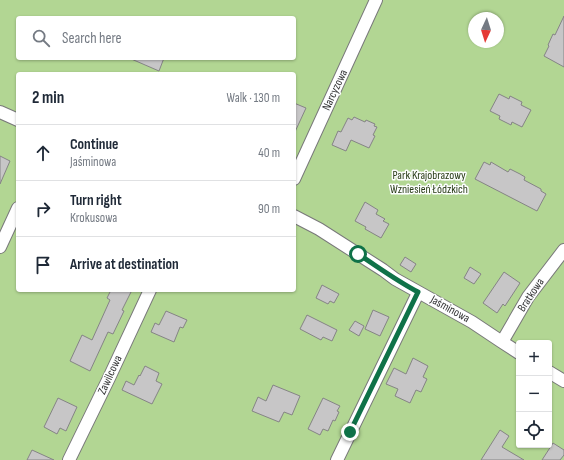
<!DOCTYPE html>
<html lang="en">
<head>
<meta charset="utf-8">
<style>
	:root { --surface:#fff; --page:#f6f6f7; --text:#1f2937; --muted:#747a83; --line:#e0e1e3 }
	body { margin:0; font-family:"Sofia Sans Condensed",sans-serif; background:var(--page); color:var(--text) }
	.controls { position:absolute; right:12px; bottom:12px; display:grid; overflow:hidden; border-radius:4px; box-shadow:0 1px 3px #0004 }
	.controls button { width:36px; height:36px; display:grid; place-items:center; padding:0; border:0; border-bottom:1px solid var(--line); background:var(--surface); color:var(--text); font:20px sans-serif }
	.compass { position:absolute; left:468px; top:12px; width:36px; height:36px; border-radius:50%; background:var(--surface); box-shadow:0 1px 3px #0004; rotate:184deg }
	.stop { position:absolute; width:12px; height:12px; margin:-9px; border:3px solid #0f7248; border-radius:50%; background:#fff }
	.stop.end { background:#0f7248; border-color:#fff; box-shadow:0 1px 4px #0008 }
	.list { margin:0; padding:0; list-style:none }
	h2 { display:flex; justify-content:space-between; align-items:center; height:52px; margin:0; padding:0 16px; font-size:17px }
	h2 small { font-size:13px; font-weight:400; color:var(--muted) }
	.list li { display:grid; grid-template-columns:26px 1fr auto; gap:12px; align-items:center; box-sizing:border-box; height:56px; padding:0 16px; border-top:1px solid var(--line) }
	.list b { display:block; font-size:15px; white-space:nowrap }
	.list p { margin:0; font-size:13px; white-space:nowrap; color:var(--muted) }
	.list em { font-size:13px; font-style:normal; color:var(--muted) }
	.icon { flex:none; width:22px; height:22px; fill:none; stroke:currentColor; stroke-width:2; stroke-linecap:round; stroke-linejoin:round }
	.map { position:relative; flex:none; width:564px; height:460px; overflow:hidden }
	.search { position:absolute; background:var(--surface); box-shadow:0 1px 3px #0004; left:16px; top:16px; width:280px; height:44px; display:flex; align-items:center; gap:10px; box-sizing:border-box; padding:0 14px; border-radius:4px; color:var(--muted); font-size:15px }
	.panel { position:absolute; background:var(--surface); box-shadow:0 1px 3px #0004; left:16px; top:72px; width:280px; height:220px; border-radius:4px }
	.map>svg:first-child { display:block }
	.green { fill:#b2d693; fill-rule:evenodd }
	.building { fill:#c7c6c7; stroke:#858485 }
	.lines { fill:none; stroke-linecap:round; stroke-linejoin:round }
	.street-casing { stroke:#79797a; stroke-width:14 }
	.street { stroke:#fff; stroke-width:12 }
	.route { stroke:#0f7248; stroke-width:5 }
	.labels { text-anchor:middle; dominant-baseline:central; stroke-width:3; stroke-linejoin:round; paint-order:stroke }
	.street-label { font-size:12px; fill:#343435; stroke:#fdfeff }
	.park-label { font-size:12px; fill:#293c17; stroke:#fdfeff }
</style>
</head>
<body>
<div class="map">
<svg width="564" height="460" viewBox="0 0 564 460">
	<rect width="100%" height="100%" fill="#eff0f1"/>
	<!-- green -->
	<path class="green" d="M0,0H564V460H0ZM18,18H294V58H18ZM474,18H498V42H474ZM18,74H294V290H18ZM519,343H549V445H519Z"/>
	<!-- building -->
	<path class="building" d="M564,16V67L544,56L549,46L548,45L553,34L555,35Z
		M129,58H164L159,71Z
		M499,94L509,99L510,96L522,102L521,105L531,110L522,127L512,122L511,125L499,119L500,116L490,111Z
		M294,103L306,108L294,134Z
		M354,117L365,122L366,120L375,124L374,126L377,127L373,135L375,136L369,148L351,140L346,151L332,145L338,131L341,132L348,118L352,120Z
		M0,156L10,161L0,184Z
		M484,162L490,165L491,162L508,172L510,169L520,174L525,177L524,180L541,189V191L546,194L537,211L475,179Z
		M365,202L378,210L376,214L385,219L383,221L389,224L381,238L365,229L366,227L355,221Z
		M405,257L416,264L411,272L400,265Z
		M470,267L481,274L474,284L464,278Z
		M504,272L520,283L505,306L503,304L497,313L483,303Z
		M322,285L339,294L334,303L330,301L328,304L316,298Z
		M111,290H132L122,310L124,311L113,334L108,332L90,371L70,361L82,335L92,340L110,300L107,298Z
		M373,310L389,317L380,336L365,329Z
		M166,311L187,320L183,328L180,327L174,342L151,332L155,323L159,325Z
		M307,315L337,330L332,341L323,337L321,340L300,329Z
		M355,321L364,326L359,336L349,330Z
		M413,358L428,366L423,377L427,379L421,392L416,390L410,403L395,396L398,389L386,384L394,368L406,374Z
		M145,366L159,373L156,381L162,384L152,404L122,390L126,381L134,385L139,375L140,376Z
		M273,385L300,396L292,415L284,412L279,422L252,411L258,397L266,401Z
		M58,398L77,407L66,431L60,428L57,434L44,427Z
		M323,398L340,406L337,411L339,412L335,421L333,420L328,431L323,429L320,435L308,429Z
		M500,430L509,436L502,447L524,460H481Z
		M553,443L564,450V455L560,460H542Z
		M32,450L54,460H27Z"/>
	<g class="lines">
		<defs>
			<path id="street" d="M0,112L18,120
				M294,179L376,0
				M294,216L319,229L383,270L395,279L472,322L502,342L519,353
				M0,247L18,208
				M502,342L528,297L564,250
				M549,372L564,381
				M69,460L109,378L150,290
				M337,460L418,293"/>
		</defs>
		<!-- street casing -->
		<use href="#street" class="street-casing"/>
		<!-- street -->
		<use href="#street" class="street"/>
	</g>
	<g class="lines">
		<!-- route -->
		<path class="route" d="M350,432L418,292C397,281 378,267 358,254"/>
	</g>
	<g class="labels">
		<!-- street labels -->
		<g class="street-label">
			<text transform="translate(335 90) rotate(-65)">Narcyzowa</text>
			<text transform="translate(531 295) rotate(-56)">Bratkowa</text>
			<text transform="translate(450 309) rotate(29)">Jaśminowa</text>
			<text transform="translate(110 375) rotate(-65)">Zawilcowa</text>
		</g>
		<!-- park labels -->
		<g class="park-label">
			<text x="429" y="175">Park Krajobrazowy<tspan x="429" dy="14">Wzniesień Łódzkich</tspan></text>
		</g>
	</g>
</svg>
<div class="controls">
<button>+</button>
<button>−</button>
<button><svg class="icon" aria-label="locate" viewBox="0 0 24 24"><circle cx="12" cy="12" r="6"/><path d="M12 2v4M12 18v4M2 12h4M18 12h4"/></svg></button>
</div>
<svg class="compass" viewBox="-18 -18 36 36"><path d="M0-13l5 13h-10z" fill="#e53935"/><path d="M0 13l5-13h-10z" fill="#747a83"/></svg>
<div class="stop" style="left:358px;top:254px"></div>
<div class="stop end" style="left:350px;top:432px"></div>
<div class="search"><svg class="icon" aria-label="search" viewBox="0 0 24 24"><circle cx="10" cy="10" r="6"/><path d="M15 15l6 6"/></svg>Search here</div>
<section class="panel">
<h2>2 min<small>Walk · 130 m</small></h2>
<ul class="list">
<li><svg class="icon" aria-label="ahead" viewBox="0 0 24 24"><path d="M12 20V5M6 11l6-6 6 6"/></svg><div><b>Continue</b><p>Jaśminowa</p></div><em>40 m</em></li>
<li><svg class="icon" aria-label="right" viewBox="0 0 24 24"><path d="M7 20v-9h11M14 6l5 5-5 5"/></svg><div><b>Turn right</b><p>Krokusowa</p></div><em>90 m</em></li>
<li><svg class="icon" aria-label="arrive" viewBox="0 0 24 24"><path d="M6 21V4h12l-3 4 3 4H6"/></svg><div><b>Arrive at destination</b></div></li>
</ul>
</section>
</div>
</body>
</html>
